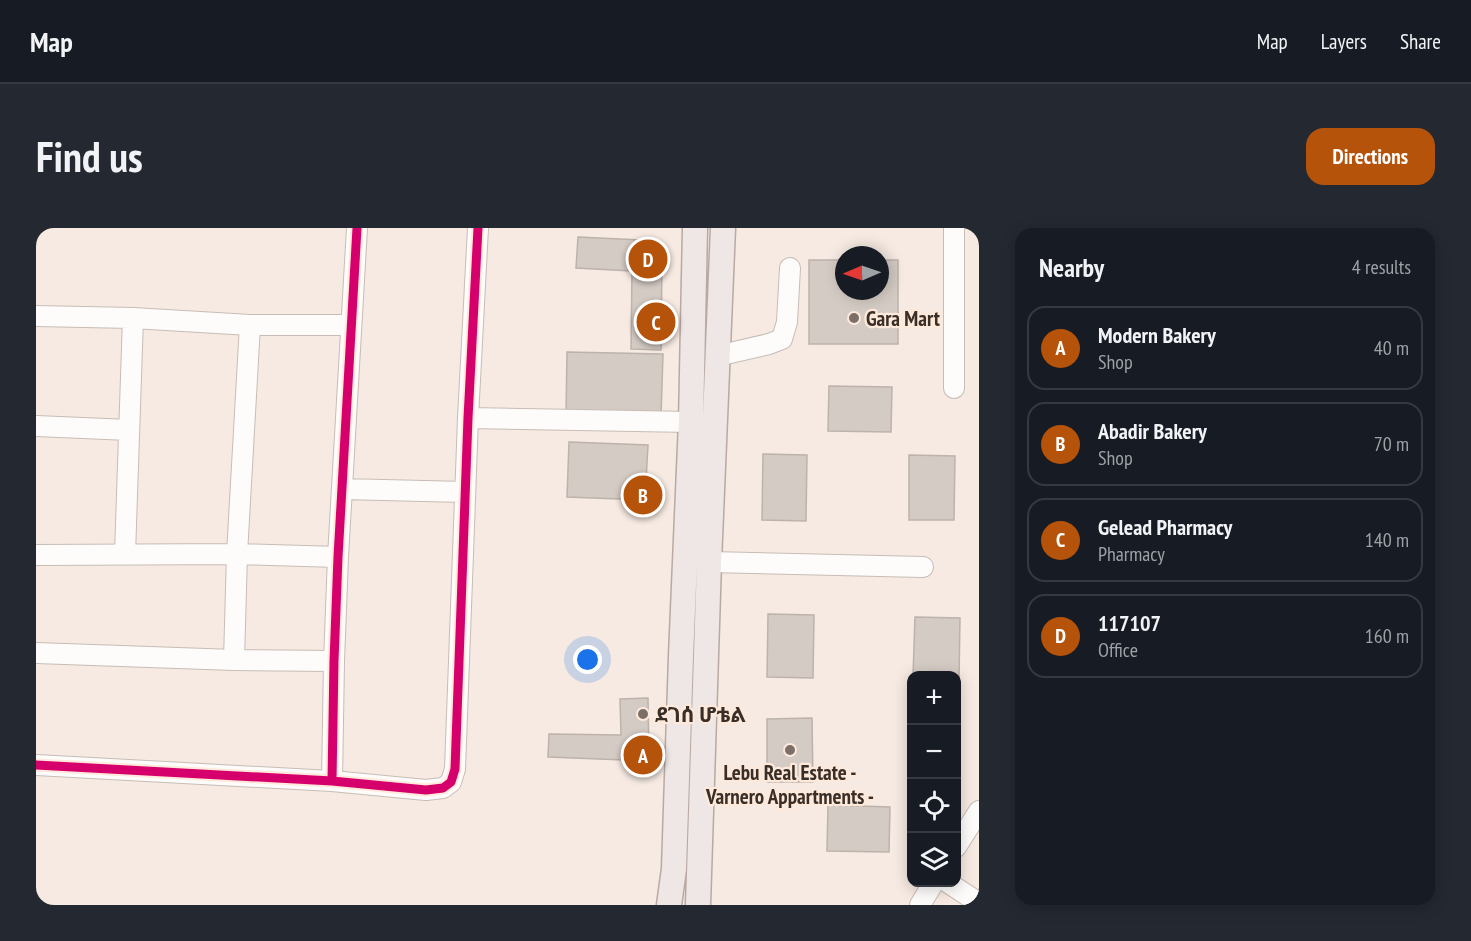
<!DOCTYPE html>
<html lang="en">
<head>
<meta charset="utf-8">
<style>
	:root { --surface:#171b24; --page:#242831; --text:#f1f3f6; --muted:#9ea1a6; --line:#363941; --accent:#b45309 }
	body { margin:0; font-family:"PT Sans Narrow","Noto Sans Ethiopic",sans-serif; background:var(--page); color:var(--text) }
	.controls { position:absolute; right:18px; bottom:18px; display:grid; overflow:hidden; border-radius:12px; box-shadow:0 3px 15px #0003 }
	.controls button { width:54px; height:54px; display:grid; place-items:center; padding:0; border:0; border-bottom:2px solid var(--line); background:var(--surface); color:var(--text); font:30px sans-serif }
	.compass { position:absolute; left:799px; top:18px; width:54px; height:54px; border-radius:50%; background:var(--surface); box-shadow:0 3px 15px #0003; rotate:268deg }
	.you { position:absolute; left:552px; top:432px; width:21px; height:21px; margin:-15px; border:4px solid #fff; border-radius:50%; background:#1a73e8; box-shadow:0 0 0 9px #1a73e833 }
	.badge { display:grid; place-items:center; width:39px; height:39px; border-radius:50%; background:var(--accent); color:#fff; font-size:20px; font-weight:700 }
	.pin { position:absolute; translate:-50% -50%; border:3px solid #fff; box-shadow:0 2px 6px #0006 }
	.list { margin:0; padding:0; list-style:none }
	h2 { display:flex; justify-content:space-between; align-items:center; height:78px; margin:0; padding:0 24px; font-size:26px }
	h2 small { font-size:20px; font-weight:400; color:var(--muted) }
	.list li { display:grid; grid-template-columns:39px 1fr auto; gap:18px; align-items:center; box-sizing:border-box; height:84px; margin:0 12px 12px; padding:0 12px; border:2px solid var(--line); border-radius:18px }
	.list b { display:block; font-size:22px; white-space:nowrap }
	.list p { margin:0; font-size:20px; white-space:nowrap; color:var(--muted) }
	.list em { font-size:20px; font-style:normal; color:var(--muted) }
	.icon { flex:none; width:33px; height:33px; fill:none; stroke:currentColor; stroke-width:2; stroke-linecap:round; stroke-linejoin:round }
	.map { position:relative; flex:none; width:943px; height:677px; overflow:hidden; border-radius:18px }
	header { display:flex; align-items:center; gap:36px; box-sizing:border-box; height:84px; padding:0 30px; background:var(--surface); border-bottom:2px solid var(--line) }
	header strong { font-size:28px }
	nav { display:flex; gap:33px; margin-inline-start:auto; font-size:21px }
	.intro { display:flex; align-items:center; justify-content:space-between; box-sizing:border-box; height:144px; padding:0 36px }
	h1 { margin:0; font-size:42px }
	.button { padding:15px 27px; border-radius:18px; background:var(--accent); color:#fff; font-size:21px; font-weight:700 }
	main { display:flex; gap:36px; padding:0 36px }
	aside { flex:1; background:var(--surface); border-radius:18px; box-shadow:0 3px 15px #0003 }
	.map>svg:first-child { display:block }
	.building { fill:#d4cbc4; stroke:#bdb3ac; stroke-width:1.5 }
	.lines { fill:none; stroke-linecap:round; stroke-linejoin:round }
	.minor-casing { stroke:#c7bdb6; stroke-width:22 }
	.major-casing { stroke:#b9a9a2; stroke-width:27 }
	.minor { stroke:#fefcfb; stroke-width:20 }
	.major { stroke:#eee7e5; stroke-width:24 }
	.cycleway-casing { stroke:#fee9da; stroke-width:13 }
	.cycleway { stroke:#d6006c; stroke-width:9 }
	.poi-dot { fill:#7b7069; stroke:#fee9da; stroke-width:2 }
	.labels { text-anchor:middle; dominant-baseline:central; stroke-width:4.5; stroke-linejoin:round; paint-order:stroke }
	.poi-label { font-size:21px; font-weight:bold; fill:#392f28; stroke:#fee9da; text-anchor:start }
</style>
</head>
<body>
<header>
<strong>Map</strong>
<nav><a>Map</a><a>Layers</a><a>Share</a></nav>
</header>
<div class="intro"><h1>Find us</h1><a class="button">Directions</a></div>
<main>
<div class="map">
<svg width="943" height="677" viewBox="0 0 943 677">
	<rect width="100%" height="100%" fill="#f6eae2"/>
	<!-- building -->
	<path class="building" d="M542,9L605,12L613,15L622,24L626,34L625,122L595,121L596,43L540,40Z
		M773,32H808V63H844V32H862V116H773Z
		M531,124L627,126L625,189L530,187Z
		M793,158L856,159L855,204L792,203Z
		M533,214L612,217L609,272L531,269Z
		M727,226L771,227L770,293L726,292Z
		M873,227L919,228L918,292H873Z
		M732,386L778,387L777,450L731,449Z
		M879,389L924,390L923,453H920V448H877Z
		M612,470L613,533L512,529L513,506L585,507L584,471Z
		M776,490L777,554H731V491Z
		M792,577L854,579L853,624L791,623Z"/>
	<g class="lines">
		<defs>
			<path id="minor" d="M0,88L97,90L214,97H315
				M681,128L733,116L746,111L751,94L754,40
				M918,160V0
				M432,190L655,194
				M0,198L93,202
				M306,261L429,264
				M89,326L97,90
				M0,327L201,326L302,329
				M673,334L887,339
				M0,425L198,432L298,433
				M198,432L201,326L214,97
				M0,537L296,553L390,562L407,560L415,554L419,541L432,190L442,0
				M296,553L298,433L302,329L321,0
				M920,619L943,583
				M911,654L943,675
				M884,677L898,654"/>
			<path id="major" d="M633,677L638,641L645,428L655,194L659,0
				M662,677L673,334L687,0"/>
		</defs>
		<!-- minor casing -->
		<use href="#minor" class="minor-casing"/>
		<!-- major casing -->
		<use href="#major" class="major-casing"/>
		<!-- minor -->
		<use href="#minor" class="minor"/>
		<!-- major -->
		<use href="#major" class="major"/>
		<defs>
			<path id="cycleway" d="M0,537L296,553L390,562L407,560L415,554L419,541L432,190L442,0
				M296,553L298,433L302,329L321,0"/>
		</defs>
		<!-- cycleway casing -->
		<use href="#cycleway" class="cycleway-casing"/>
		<!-- cycleway -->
		<use href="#cycleway" class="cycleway"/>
	</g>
	<!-- markers -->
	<g class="poi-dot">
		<circle cx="818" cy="90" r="6"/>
		<circle cx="607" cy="486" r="6"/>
		<circle cx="754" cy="522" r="6"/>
	</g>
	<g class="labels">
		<!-- poi labels -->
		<g class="poi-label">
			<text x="830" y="90">Gara Mart</text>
			<text x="619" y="486">ደገሰ ሆቴል</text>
			<text x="754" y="544" text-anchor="middle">Lebu Real Estate -<tspan x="754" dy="24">Varnero Appartments -</tspan></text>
		</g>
	</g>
</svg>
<div class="controls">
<button>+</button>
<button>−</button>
<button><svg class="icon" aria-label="locate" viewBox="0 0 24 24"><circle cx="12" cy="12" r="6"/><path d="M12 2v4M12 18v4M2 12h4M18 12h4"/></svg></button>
<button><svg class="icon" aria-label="layers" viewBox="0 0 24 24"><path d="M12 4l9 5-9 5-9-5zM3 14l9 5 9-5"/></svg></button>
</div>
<svg class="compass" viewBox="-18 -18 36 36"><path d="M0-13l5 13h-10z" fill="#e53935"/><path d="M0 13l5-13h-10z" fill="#9ea1a6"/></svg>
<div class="you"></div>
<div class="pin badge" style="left:607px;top:527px">A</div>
<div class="pin badge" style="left:607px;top:267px">B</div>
<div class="pin badge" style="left:620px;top:94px">C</div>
<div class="pin badge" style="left:612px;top:31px">D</div>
</div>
<aside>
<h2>Nearby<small>4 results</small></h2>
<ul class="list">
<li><span class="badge">A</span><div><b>Modern Bakery</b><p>Shop</p></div><em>40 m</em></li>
<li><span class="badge">B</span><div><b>Abadir Bakery</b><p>Shop</p></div><em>70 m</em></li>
<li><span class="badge">C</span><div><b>Gelead Pharmacy</b><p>Pharmacy</p></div><em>140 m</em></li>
<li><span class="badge">D</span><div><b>117107</b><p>Office</p></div><em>160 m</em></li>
</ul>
</aside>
</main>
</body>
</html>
